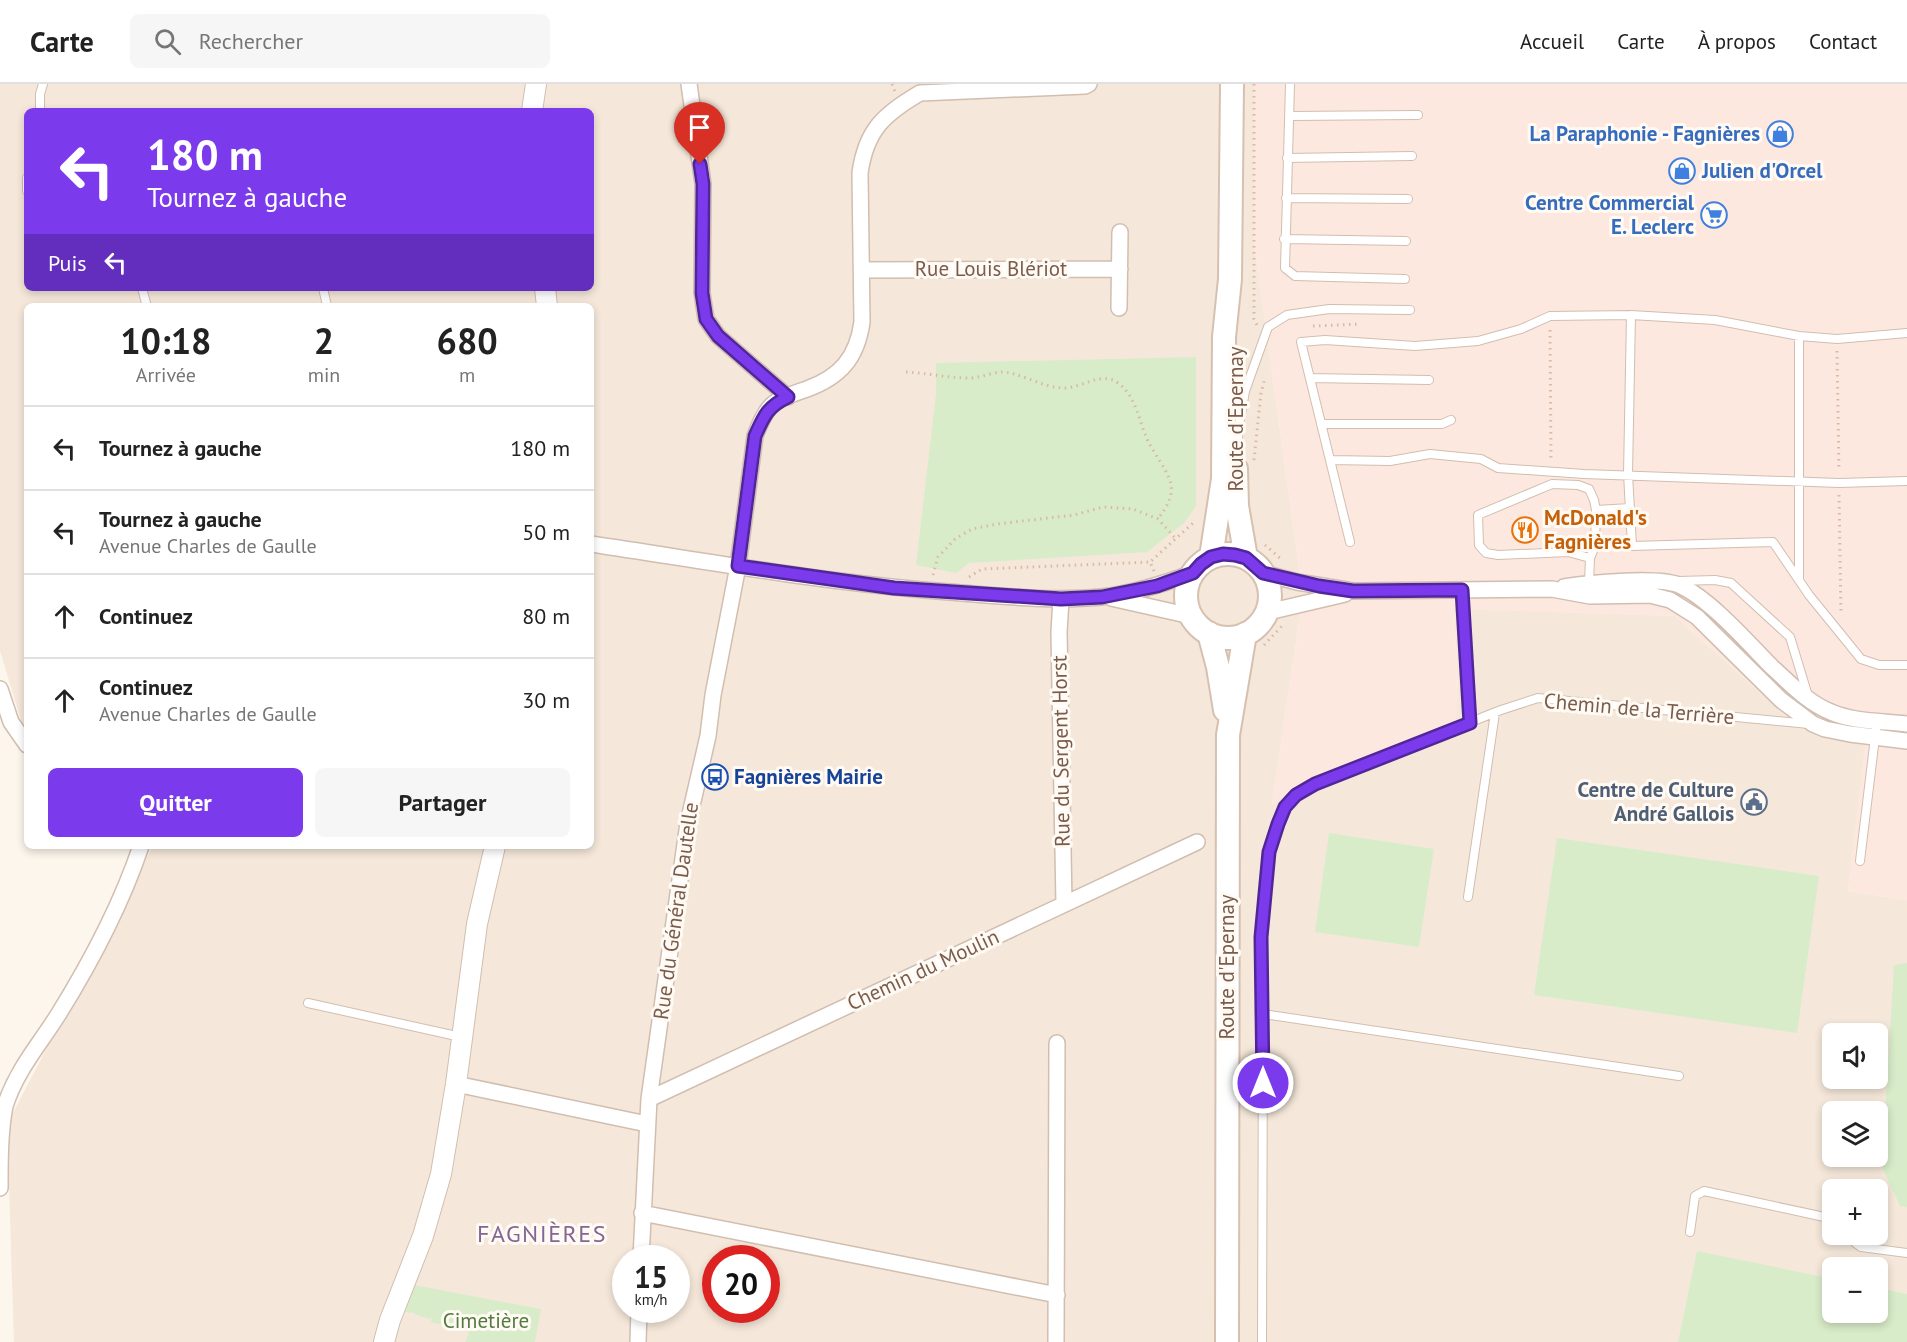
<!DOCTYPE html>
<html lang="fr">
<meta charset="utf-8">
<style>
:root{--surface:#fff;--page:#f6f6f6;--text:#222;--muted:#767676;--line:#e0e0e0;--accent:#7c3aed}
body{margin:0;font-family:"PT Sans",sans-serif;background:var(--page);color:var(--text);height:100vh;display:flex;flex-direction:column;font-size:22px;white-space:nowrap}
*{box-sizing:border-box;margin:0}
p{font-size:20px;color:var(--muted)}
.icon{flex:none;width:33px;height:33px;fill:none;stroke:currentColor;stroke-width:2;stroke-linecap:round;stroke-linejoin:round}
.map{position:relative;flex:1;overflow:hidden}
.sheet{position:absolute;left:24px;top:219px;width:570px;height:546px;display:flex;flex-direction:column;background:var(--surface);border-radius:9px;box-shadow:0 3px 9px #0003}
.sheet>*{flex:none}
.top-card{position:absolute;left:24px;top:24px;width:570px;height:183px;border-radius:9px;box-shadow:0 3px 9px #0003;background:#7c3aed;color:#fff;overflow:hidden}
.tools{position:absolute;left:1822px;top:939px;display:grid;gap:12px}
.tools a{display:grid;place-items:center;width:66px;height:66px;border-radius:9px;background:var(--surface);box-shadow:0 3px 9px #0003;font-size:30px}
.speed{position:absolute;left:612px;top:1161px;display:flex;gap:12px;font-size:30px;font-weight:700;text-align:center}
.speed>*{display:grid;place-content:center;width:78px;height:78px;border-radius:50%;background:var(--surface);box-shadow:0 3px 9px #0003;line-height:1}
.speed small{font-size:15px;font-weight:400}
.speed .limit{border:9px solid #d22;background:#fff;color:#111}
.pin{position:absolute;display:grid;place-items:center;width:51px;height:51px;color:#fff;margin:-62px -26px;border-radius:50% 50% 50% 0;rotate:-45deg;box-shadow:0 0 6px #0007}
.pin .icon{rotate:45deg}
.me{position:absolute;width:66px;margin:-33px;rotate:0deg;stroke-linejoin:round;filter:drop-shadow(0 0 4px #0008)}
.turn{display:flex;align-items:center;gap:21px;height:126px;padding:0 24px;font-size:27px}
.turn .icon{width:78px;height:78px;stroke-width:2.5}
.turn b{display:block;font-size:42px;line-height:51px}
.then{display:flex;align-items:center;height:57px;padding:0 24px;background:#0003;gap:12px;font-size:22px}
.eta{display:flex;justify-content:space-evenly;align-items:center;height:102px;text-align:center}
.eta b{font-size:36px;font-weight:600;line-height:42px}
.primary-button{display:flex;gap:12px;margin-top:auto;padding:12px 24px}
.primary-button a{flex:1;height:69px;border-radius:9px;background:var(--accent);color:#fff;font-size:24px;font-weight:600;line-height:69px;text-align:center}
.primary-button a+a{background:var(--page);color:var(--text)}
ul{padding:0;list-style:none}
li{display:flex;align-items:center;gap:18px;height:84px;padding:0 24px;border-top:2px solid var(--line)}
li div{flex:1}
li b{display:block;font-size:22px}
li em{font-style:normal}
header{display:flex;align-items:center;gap:36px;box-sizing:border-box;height:84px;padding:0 30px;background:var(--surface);border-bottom:2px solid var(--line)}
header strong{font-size:28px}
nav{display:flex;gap:33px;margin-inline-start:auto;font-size:21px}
.search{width:420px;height:54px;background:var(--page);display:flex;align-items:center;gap:15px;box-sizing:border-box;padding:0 21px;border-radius:9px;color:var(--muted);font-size:22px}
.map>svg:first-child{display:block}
</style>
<header>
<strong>Carte</strong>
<div class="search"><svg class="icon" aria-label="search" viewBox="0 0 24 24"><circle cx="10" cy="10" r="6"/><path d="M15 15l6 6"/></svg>Rechercher</div>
<nav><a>Accueil</a><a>Carte</a><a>À propos</a><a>Contact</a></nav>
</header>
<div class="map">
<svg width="1907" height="1258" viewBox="0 0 1907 1258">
<rect width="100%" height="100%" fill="#fdf6ec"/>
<!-- residential -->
<path fill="#f5e8da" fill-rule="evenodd" d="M 0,0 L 1254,0 L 1254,158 L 1303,512 L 1272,720 L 1458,606 L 1454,524 L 1675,532 L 1798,643 L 1866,662 L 1848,807 L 1907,816 L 1907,1258 L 14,1258 L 7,1040 L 153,762 L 591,762 L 591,222 L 27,222 L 27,656 L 0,567 ZM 27,27 L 591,27 L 591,204 L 27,204 ZM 1833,950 L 1878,950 L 1878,994 L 1833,994 ZM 1833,1028 L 1878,1028 L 1878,1072 L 1833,1072 ZM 1833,1106 L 1878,1106 L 1878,1150 L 1833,1150 ZM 626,1174 L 676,1174 L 676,1226 L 626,1226 ZM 716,1174 L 766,1174 L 766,1226 L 716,1226 ZM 1833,1184 L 1878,1184 L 1878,1228 L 1833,1228 Z"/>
<!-- commercial -->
<path fill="#fde8e0" d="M 1254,0 L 1907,0 L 1907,816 L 1848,807 L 1865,662 L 1798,643 L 1675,532 L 1454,525 L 1458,606 L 1456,637 L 1272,720 L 1303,512 L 1254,158 Z"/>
<!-- green -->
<path fill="#d8ecc9" d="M 1196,273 L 1196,422 L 1184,439 L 1147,468 L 969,479 L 956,489 L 916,481 L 936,310 L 936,279 Z
M 1329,749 L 1434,765 L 1419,863 L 1315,848 Z
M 1557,754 L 1819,792 L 1797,949 L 1534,911 Z
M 1907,879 L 1907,1123 L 1900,1122 L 1882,1083 L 1894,881 Z
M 1697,1167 L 1833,1195 L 1833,1228 L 1878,1228 L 1878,1204 L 1907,1210 L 1907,1258 L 1678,1258 Z
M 414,1201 L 541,1225 L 535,1258 L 465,1258 L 469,1250 L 468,1248 L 431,1238 L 432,1233 L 429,1235 L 415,1230 L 413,1228 L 410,1229 L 403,1227 Z"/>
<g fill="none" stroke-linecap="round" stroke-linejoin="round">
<!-- service casing -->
<g stroke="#d1beb0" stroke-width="10">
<path id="service" d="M 1290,0 L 1285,184 L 1295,192 L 1405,195
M 40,27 L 40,10 L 43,0
M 1289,32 L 1418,31
M 1287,74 L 1412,72
M 27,94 L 27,107
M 1286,114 L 1408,115
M 1284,155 L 1406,157
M 142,204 L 146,219 L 144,222
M 323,204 L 327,222
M 1631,231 L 1628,390 L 1632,462 L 1773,458 L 1809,511 L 1861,575 L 1879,581 L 1907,581
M 1907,249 L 1837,255 L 1799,252 L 1715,236 L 1631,231 L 1550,232 L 1521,245 L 1478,257 L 1415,262 L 1325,256 L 1301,258 L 1330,376 L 1390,377 L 1430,370 L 1481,375 L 1498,384 L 1584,390 L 1839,399 L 1907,397
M 1310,294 L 1429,296
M 1321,340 L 1442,340 L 1451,336
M 1330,376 L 1350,458
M 1236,383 L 1239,341 L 1245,307 L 1268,243 L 1287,231 L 1329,225 L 1410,226
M 1596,426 L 1630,424
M 1799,494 L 1799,252
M 1678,497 L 1715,496 L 1731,499 L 1790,553 L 1808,612
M 1589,499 L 1590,474 L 1595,462 L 1596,426 L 1594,416 L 1589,405 L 1578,401 L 1552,400 L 1478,431 L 1479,461 L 1486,469 L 1498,471 L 1568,468 L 1590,474
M 1462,506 L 1470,639
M 1860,777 L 1877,637
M 1468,813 L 1495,629
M 308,919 L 461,953
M 1263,930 L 1679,992
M 1690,1148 L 1695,1112 L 1704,1107 L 1829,1134 L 1833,1138
M 1843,1150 L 1861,1163 L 1907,1169
M 1262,1258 C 1263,1152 1263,1046 1263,940 C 1263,877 1255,798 1278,738 C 1286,719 1297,710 1315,700 L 1501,626 L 1538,614 L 1809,640"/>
</g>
<!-- minor casing -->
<g stroke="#d1beb0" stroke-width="18">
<path id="minor" d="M 689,0 L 703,100 L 702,209 L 706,235 L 718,252 L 788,313
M 862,186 L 1120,185
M 1119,224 L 1120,148
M 591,460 C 706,477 821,498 937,507 C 991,511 1047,518 1101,513 C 1132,510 1163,500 1193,489
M 1263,489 L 1297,498 L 1353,507 L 1552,505 L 1590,512 L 1650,511 L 1670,516 L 1697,533 L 1781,616 L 1813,640 L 1825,645 L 1850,650 L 1907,657
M 1564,503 C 1588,499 1661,492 1681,502 C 1711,516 1749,560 1773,584 C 1791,600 1808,619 1831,628 C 1854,638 1882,637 1907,640
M 1111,514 L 1191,532
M 1061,515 L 1059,548 L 1064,820
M 1268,528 L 1345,510
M 0,605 L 11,638 L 27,661
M 456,1000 L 647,1040
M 649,1015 L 1197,758
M 0,1104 C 0,1078 0,1047 5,1022 C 16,987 39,961 58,931 C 91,878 121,821 141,762
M 642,1129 L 1057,1211
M 641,1174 L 649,1015 L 688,739 L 708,652 L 713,611 L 738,482 L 755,352 C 759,342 764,328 773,320 C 781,313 796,309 807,305 C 840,293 857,274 862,238 L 860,89 C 866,46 884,30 920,9 L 1085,2 L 1089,0
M 638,1258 L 639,1226
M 1056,1258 L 1057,959"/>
</g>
<!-- tertiary casing -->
<g stroke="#d1beb0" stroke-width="22">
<path id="tertiary" d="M 532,27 L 536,0
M 545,204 L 547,222
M 384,1258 L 390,1236 L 423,1152 L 441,1090 L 456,1000 L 477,840 L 495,762"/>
</g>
<!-- secondary casing -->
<g stroke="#d6c0b0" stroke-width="26">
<path id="secondary" d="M 1236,385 L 1237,422 L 1246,474
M1186 512a42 42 0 1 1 84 0a42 42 0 1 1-84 0Z
M 1211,473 L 1223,395 L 1224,253 L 1230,195 L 1232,0
M 1209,549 L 1218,583 L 1225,626
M 1227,1258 L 1228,651 L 1245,550"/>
</g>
<!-- path -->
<path stroke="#d9b8a5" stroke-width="3" stroke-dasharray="1.5 4.5" stroke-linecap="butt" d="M 892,0 L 895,8
M 1254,0 L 1254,235 L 1257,241
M 1313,242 L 1360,240
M 1550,246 L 1551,377
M 1837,267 L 1839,387
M 906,288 C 927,289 947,294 969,294 C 980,294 990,289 1000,288 C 1019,287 1043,305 1066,304 C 1083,303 1102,287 1118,299 C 1139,314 1139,345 1153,366 C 1171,396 1181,404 1158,435
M 1254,376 L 1261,309 L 1265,294
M 1839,411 L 1841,531
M 1265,461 L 1282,476
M 1154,487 L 1150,478 L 1193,439 L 1197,439
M 933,491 L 938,473 L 955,455 L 972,445 L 997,440 L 1074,431 L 1103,423 L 1133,425 L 1158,435 L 1176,455
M 969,493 L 982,485 L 1150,478
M 1264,561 L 1282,542"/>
<!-- service -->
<use href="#service" stroke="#fff" stroke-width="8"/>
<!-- minor -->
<use href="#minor" stroke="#fff" stroke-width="15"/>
<!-- tertiary -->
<use href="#tertiary" stroke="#fff" stroke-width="20"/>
<!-- secondary -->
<use href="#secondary" stroke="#fff" stroke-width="22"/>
</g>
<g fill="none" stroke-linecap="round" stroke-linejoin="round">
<!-- route casing -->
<g stroke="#51269a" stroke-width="15">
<path id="route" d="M 700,80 L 703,100 L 702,209 L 706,235 L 718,252 L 788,313 C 767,323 764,332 755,352 L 738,482 L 894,504 L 1061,515 L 1102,513 L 1157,502 L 1193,489 L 1201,480 L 1211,473 L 1223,470 L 1235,471 L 1246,474 L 1263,489 L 1319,502 L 1353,507 L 1462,506 L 1470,639 L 1315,700 L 1296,711 L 1285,723 L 1278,740 L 1269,768 L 1261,853 L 1263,999"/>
</g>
<!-- route -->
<use href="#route" stroke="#7c3aed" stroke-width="10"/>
</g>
<!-- icons -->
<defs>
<g id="shop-ring" transform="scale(1.35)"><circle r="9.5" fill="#fffaf3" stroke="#3f7fe0" stroke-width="1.5"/><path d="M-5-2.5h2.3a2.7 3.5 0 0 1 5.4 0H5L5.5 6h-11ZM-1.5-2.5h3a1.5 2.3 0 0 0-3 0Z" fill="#3f7fe0"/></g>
<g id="supermarket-ring" transform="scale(1.35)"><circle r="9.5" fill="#fffaf3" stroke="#3f7fe0" stroke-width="1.5"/><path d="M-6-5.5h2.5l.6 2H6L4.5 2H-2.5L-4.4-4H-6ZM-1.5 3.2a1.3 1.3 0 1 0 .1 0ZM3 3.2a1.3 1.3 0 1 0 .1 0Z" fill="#3f7fe0"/></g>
<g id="restaurant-ring" transform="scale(1.35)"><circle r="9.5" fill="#fffaf3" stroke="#e8710a" stroke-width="1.5"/><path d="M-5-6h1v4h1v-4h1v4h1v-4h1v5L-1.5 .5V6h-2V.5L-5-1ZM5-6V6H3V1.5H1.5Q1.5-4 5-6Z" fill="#e8710a"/></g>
<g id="bus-ring" transform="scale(1.35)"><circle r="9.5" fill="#fffaf3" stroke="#1a4fb4" stroke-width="1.5"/><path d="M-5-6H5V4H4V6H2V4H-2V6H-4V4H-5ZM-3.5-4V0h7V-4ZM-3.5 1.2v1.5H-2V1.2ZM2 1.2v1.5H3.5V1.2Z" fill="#1a4fb4"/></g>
<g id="civic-ring" transform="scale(1.35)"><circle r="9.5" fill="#fffaf3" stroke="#5c6f8a" stroke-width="1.5"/><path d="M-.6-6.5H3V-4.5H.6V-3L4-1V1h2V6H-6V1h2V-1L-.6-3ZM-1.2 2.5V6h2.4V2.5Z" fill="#5c6f8a"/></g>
</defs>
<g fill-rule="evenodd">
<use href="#shop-ring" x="1780" y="50"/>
<use href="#shop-ring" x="1682" y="87"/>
<use href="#supermarket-ring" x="1714" y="131"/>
<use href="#restaurant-ring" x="1525" y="446"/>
<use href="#bus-ring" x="715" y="693"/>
<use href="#civic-ring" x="1754" y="718"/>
</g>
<g text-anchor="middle" stroke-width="6" stroke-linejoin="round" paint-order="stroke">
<!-- shop labels -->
<g font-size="21" font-weight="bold" fill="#366cbe" stroke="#fffaf3" text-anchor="end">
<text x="1760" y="57">La Paraphonie - Fagnières</text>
<text x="1702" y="94" text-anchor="start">Julien d'Orcel</text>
<text x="1694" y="126">Centre Commercial<tspan x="1694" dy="24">E. Leclerc</tspan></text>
</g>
<!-- street labels -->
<g font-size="21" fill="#7a5c4d" stroke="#fffaf3">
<text x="991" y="192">Rue Louis Blériot</text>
<text transform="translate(1236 335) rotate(-90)" y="7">Route d'Epernay</text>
<text transform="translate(1639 625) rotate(5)" y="7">Chemin de la Terrière</text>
<text transform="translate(1061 667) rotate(-91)" y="7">Rue du Sergent Horst</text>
<text transform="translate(676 827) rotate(-82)" y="7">Rue du Général Dautelle</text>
<text transform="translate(1227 883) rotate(-90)" y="7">Route d'Epernay</text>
<text transform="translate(923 886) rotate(-25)" y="7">Chemin du Moulin</text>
</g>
<!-- food labels -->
<g font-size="21" font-weight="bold" fill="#c56008" stroke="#fffaf3" text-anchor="start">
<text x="1544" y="441">McDonald's<tspan x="1544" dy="24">Fagnières</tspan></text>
</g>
<!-- transit labels -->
<g font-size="21" font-weight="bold" fill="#164399" stroke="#fffaf3" text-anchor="start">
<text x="734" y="700">Fagnières Mairie</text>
</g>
<!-- service labels -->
<g font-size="21" font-weight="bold" fill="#4e5e75" stroke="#fffaf3" text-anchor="end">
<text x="1734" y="713">Centre de Culture<tspan x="1734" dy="24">André Gallois</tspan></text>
</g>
<!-- park labels -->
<g font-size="21" fill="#537a41" stroke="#fffaf3">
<text x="486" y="1244">Cimetière</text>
</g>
<!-- quarter labels -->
<g font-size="24" letter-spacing="1.5" fill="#846695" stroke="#fffaf3">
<text x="542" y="1158">FAGNIÈRES</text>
</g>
</g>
</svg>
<div class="tools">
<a><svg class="icon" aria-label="sound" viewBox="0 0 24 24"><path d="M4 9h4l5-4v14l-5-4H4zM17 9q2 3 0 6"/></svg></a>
<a><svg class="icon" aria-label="layers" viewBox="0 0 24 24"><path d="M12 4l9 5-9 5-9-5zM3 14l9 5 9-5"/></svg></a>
<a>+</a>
<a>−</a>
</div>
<div class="speed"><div>15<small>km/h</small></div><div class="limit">20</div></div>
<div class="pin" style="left:700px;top:80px;background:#d93025"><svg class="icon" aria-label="arrive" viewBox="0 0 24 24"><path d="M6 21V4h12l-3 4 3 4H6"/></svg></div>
<svg class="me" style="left:1263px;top:999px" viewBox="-20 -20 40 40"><circle r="17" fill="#7c3aed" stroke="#fff" stroke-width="3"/><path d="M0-11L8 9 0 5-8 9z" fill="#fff"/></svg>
<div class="top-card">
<div class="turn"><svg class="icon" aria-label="left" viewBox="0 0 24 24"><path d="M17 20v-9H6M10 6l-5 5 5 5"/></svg><div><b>180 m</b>Tournez à gauche</div></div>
<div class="then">Puis<svg class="icon" aria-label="left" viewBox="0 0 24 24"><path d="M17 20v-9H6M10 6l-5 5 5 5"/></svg></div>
</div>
<section class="sheet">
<div class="eta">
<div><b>10:18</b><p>Arrivée</p></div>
<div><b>2</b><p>min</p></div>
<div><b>680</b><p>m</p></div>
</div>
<ul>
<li><svg class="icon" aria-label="left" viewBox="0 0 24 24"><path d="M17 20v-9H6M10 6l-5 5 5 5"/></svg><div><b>Tournez à gauche</b></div><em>180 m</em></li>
<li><svg class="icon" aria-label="left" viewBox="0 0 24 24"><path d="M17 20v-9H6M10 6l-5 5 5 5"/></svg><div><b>Tournez à gauche</b><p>Avenue Charles de Gaulle</p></div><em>50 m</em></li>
<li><svg class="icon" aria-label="ahead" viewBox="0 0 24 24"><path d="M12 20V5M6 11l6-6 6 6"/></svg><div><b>Continuez</b></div><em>80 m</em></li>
<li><svg class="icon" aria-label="ahead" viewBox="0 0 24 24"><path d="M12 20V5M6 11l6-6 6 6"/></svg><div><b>Continuez</b><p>Avenue Charles de Gaulle</p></div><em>30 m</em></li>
</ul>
<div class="primary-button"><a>Quitter</a><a>Partager</a></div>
</section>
</div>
